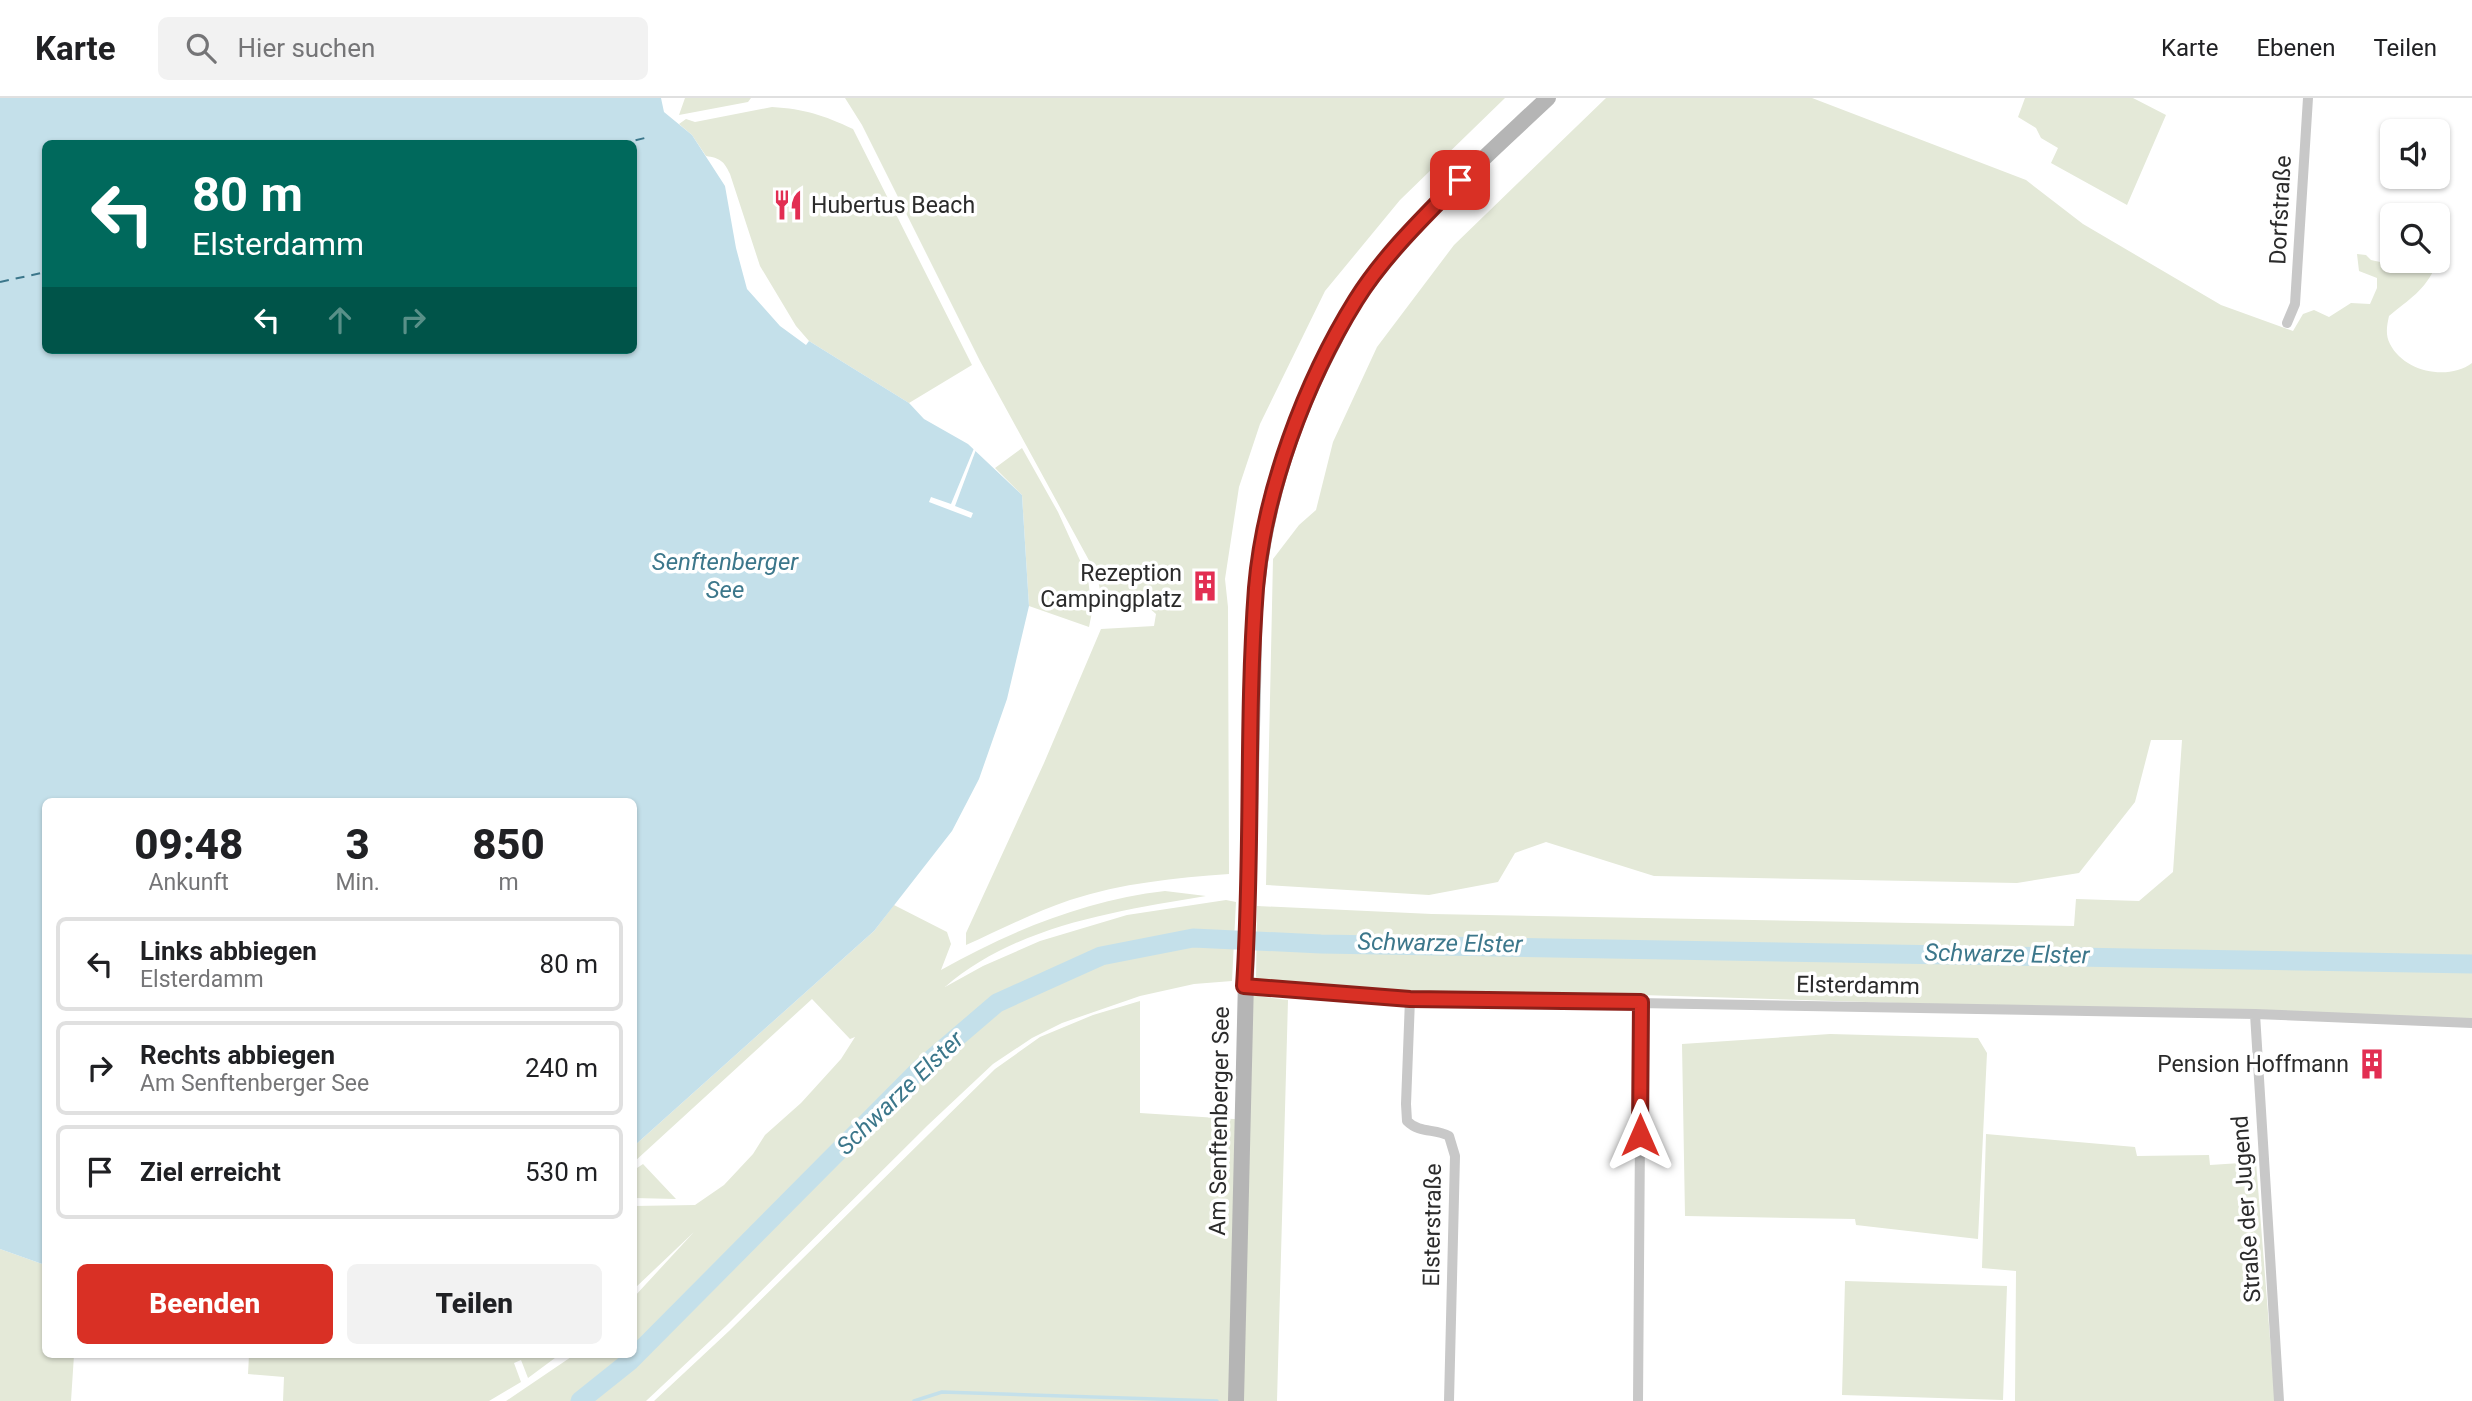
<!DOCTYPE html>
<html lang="de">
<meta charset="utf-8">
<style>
:root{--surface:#fff;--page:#f2f2f2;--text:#202124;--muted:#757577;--line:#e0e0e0;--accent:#d93025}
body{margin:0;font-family:Roboto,sans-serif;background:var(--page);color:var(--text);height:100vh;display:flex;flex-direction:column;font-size:26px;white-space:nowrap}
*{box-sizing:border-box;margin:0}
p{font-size:23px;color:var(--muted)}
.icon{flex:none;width:38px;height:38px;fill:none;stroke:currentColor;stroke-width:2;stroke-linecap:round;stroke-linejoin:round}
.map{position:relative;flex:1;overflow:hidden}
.panel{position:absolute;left:42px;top:700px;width:595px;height:560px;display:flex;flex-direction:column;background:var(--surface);border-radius:10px;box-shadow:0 2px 5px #0004}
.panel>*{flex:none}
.top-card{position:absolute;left:42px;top:42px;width:595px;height:214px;border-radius:10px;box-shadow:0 2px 5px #0004;background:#00695c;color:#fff;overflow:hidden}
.tools{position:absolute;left:2380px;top:21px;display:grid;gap:14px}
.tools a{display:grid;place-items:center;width:70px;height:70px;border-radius:10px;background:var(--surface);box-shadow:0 2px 5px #0004;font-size:35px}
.pin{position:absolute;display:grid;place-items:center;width:60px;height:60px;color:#fff;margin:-30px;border-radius:14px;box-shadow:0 4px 10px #0006}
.me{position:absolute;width:77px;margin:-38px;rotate:0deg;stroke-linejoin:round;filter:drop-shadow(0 0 5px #0008)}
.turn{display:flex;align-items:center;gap:24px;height:147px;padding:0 35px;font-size:32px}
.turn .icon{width:91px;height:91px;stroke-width:2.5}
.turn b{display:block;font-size:49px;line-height:60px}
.lanes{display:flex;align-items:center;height:66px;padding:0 35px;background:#0003;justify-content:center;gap:35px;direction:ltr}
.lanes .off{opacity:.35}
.eta{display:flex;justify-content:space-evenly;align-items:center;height:119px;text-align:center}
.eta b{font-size:42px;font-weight:800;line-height:49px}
.button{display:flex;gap:14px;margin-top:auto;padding:14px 35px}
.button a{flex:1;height:80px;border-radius:10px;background:var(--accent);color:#fff;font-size:28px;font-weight:800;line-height:80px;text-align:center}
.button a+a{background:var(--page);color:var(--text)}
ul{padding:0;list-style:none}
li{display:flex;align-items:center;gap:21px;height:94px;margin:0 14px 10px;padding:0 21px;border:4px solid var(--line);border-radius:10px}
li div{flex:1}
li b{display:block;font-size:26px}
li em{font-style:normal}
header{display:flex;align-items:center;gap:42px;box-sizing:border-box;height:98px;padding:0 35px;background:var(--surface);border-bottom:2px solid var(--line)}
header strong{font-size:33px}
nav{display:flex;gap:38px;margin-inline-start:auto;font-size:24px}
.search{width:490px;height:63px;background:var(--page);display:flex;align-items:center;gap:18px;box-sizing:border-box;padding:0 24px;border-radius:10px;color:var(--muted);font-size:26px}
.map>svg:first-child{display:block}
</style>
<header>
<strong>Karte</strong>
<div class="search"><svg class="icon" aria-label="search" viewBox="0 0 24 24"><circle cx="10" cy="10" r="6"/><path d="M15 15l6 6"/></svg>Hier suchen</div>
<nav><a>Karte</a><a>Ebenen</a><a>Teilen</a></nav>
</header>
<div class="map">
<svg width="2472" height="1303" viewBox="0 0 2472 1303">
<rect width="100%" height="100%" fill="#fff"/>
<!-- green -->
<path fill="#e4e9d8" d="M 685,0 L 751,0 L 748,4 L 679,17 Z
M 845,0 L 1505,0 L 1400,102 L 1325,193 L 1260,326 L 1239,389 L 1225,481 L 1228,509 L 1229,776 C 1175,780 1122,785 1070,802 C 1034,814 1000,832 966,847 L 966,835 L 1044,665 L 1101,531 L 1154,528 L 1156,516 L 1131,494 L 1100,509 L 1101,497 L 1097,477 L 980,263 L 862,27 Z
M 1606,0 L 1812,0 L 2026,82 L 2083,126 L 2221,207 L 2293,233 L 2303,216 L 2314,212 L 2329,219 L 2351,205 L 2370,206 L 2377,190 L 2377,180 L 2359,173 L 2357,156 L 2366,157 L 2371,162 L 2389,166 L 2397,163 L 2435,163 L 2436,167 C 2425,193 2409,201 2389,218 C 2387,227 2385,237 2390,246 C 2404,274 2448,283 2472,265 L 2472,925 L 2255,916 L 1641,897 L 1410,893 L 1256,883 L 1257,808 L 1432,816 L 2074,828 L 2076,801 L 2139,803 L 2173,774 L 2182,642 L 2151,642 L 2135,704 L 2079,775 L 2017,785 L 1654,778 L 1546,744 L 1515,755 L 1498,784 L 1429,797 L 1266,787 L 1273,461 L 1299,427 L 1316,412 L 1333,344 L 1377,249 L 1454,147 Z
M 2025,0 L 2133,0 L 2166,17 L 2127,107 L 2051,65 L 2058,50 L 2041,40 L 2036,30 L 2018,19 Z
M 772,9 C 805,11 823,17 853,31 L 972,267 L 909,305 L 809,243 L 796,228 L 760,168 L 730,76 C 724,63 720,60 706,58 L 692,37 L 679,26 L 686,21 L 695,24 Z
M 1022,350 L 1058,414 L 1088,480 L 1092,514 L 1089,529 L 1029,508 L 1022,397 L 995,370 Z
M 1165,793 L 1206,798 C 1116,813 1015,828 945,889 L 983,868 L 1040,843 L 1127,817 L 1226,802 L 1236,804 L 1232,883 L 1194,886 L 1140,898 L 1062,925 L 1032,940 L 993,966 L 928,1027 L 726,1228 L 646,1303 L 506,1303 L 574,1257 L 634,1256 L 634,1199 L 694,1134 L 634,1191 L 634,1108 L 695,1107 L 724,1087 L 753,1056 L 765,1037 L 801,1005 L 841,961 L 855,939 L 850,941 L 812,901 L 634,1064 L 634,1048 L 874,833 L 894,807 L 947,834 L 951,846 L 941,872 C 1010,833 1086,802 1165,793 Z
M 1250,897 L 1288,902 L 1277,1303 L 654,1303 L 729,1233 L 995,971 L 1040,939 L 1093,917 L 1140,903 L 1140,1015 L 1249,1022 Z
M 1830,936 L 1978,940 L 1987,955 L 1978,1141 L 1856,1127 L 1855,1121 L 1685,1118 L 1682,946 Z
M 1986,1036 L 2135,1049 L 2137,1058 L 2209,1057 L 2210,1067 L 2256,1064 L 2275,1303 L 2015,1303 L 2016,1173 L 1982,1170 Z
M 643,1066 L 676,1101 L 634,1100 L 634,1072 Z
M 0,1151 L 45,1167 L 46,1256 L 74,1257 L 71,1303 L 0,1303 Z
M 1845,1183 L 2007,1188 L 2003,1302 L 1842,1297 Z
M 249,1257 L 249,1256 L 559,1257 L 528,1280 L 521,1262 L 514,1265 L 521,1284 L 489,1303 L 283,1303 L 284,1279 L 248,1276 Z"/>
<!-- water -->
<path fill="#c4e0ea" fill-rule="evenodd" d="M 0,0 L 661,0 L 664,14 L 692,37 L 725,88 L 736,150 L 747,191 L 780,228 L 806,247 L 809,243 L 909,305 L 924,321 L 968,346 L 1022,397 L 1029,508 L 1007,601 L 979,681 L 952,733 L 874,833 L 634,1048 L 634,704 L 46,704 L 45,1167 L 0,1151 ZM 46,46 L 634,46 L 634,252 L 46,252 Z"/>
<!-- pier -->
<path fill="#fff" d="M 975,348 L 977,349 L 955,408 L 973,415 L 971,420 L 929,404 L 931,399 L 951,406 Z"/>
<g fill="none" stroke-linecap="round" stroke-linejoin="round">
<!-- stream -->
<path stroke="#c4e0ea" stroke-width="3.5" d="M 914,1303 L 942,1294 L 1217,1303"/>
<!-- river -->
<path stroke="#c4e0ea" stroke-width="19" d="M 580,1303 L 630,1263 L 921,970 L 997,905 L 1101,858 L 1193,840 L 1321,846 L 2472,866"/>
<!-- ferry -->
<path stroke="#3c778b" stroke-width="2" stroke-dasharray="9 7" stroke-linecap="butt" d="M 620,46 L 649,39
M 0,184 L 46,174"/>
<!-- street -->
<path stroke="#c8c8c8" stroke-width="10" d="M 2287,225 L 2295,206 L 2308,0
M 1244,888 L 1410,901 L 2255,916 L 2472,925
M 1410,901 L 1406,1006 L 1407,1023 C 1420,1036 1435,1030 1449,1038 L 1455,1058 L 1449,1303
M 2255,916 L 2279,1303
M 1638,1303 L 1641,904"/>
<!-- secondary -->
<path stroke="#b5b5b5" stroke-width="16" d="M 1236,1303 L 1253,588 C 1254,555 1253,520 1257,487 C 1267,401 1294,317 1335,241 C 1342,227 1349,212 1358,199 C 1411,124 1481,63 1548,0"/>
</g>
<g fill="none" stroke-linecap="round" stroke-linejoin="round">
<!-- route casing -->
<g stroke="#8d1f18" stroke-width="18">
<path id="route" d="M 1460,82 C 1424,119 1384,157 1356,202 C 1305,284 1264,394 1256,490 C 1246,623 1253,756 1244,888 L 1410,901 L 1641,904 L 1640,1037"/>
</g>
<!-- route -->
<use href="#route" stroke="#d93025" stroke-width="12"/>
</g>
<!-- icons -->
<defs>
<g id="restaurant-bare" transform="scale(2.415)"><path d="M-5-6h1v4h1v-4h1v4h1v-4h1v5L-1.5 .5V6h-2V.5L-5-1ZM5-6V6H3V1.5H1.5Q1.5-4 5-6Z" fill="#e22e52" stroke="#fff" stroke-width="2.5" paint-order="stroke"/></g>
<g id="building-bare" transform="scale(2.415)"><path d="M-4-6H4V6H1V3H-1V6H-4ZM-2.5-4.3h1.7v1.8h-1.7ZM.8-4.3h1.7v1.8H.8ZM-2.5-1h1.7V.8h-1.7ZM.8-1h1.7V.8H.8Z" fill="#e22e52" stroke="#fff" stroke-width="2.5" paint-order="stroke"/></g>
</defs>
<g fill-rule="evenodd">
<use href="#restaurant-bare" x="788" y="107"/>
<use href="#building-bare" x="1205" y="488"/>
<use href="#building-bare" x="2372" y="966"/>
</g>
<g text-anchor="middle" stroke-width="7" stroke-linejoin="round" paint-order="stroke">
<!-- poi labels -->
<g font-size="23" fill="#2b2b2b" stroke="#fff" text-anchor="end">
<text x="811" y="115" text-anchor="start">Hubertus Beach</text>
<text x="1182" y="483">Rezeption<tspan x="1182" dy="26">Campingplatz</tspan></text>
<text x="2349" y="974">Pension Hoffmann</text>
</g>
<!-- street labels -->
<g font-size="23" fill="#2b2b2b" stroke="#fff">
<text transform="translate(2280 112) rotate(-87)" y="8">Dorfstraße</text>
<text transform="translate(1858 887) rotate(1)" y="8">Elsterdamm</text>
<text transform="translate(1219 1023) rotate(-89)" y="8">Am Senftenberger See</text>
<text transform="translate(2246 1111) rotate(-94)" y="8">Straße der Jugend</text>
<text transform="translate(1432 1127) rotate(-89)" y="8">Elsterstraße</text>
</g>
<!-- water labels -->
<g font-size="24" font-style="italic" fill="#3c778b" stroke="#fff">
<text x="725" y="472">Senftenberger<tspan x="725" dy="28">See</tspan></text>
<text transform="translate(1440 845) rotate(1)" y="8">Schwarze Elster</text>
<text transform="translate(2007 856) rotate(1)" y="8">Schwarze Elster</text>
<text transform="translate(900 995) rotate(-44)" y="8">Schwarze Elster</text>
</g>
</g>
</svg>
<div class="tools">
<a><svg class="icon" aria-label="sound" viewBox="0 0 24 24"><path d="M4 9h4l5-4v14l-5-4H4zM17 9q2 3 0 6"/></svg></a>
<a><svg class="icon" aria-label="search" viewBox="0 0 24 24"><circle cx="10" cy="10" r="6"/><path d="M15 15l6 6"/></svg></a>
</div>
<div class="pin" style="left:1460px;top:82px;background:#d93025"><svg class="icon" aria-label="arrive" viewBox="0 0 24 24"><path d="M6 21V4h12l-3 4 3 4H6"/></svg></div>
<svg class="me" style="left:1640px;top:1037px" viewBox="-20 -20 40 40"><path d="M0-17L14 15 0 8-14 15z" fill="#d93025" stroke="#fff" stroke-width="4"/></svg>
<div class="top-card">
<div class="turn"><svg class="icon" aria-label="left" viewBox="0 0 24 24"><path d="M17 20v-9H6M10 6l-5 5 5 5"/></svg><div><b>80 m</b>Elsterdamm</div></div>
<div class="lanes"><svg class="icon" aria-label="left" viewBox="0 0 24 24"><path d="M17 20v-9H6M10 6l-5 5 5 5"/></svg><svg class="icon off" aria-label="ahead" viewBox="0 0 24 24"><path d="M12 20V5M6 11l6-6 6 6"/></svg><svg class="icon off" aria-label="right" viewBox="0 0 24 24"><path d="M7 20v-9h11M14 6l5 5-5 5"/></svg></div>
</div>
<section class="panel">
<div class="eta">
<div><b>09:48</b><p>Ankunft</p></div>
<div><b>3</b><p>Min.</p></div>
<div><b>850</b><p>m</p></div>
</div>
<ul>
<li><svg class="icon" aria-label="left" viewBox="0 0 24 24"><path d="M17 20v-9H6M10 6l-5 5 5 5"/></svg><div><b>Links abbiegen</b><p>Elsterdamm</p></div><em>80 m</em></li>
<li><svg class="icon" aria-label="right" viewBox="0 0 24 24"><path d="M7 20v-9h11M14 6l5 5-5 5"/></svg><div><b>Rechts abbiegen</b><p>Am Senftenberger See</p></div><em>240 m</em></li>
<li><svg class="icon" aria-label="arrive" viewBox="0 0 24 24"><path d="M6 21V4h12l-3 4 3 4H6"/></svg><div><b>Ziel erreicht</b></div><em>530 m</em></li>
</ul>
<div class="button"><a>Beenden</a><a>Teilen</a></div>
</section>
</div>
